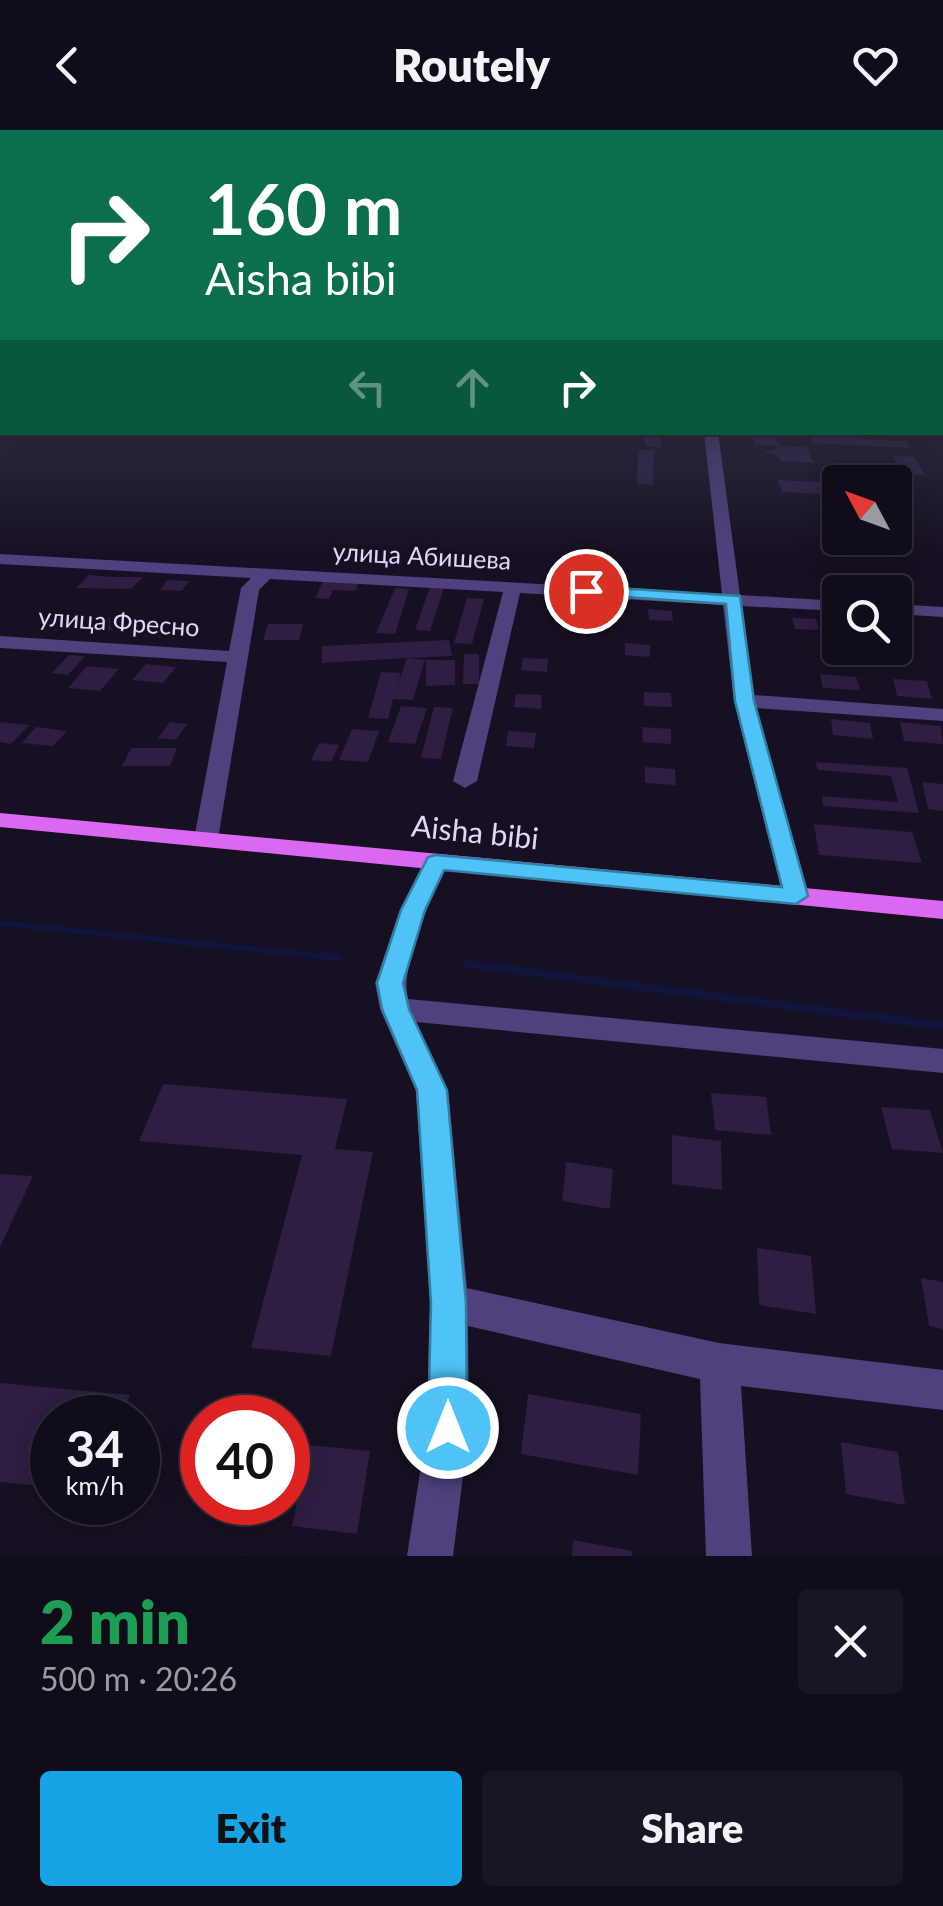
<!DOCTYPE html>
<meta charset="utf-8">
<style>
:root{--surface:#110c1a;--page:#1a1523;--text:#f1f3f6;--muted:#9c9ba2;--line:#302c39;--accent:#17a4e6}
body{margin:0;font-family:Lato,sans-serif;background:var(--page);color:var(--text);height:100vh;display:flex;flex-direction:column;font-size:38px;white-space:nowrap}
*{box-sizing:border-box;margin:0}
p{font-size:32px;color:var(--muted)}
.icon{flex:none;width:55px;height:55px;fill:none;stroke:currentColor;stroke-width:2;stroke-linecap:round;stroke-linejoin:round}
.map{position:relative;height:1426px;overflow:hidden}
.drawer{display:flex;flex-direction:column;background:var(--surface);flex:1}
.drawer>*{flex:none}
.hud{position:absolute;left:0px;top:0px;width:945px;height:305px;box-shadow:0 5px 25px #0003,0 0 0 2px var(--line);background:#0b6e4f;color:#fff;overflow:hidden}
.needle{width:65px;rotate:311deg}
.controls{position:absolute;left:822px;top:335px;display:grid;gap:20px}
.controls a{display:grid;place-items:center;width:90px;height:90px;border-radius:10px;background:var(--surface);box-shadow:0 5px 25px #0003,0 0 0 2px var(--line);font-size:50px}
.speed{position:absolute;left:30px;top:1265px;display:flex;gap:20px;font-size:50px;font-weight:700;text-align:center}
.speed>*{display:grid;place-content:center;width:130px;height:130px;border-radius:50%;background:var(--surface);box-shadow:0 5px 25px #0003,0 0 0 2px var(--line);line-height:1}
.speed small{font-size:25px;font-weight:400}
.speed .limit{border:15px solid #d22;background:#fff;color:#111}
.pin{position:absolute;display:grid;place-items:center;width:85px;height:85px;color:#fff;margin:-42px;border:5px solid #fff;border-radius:50%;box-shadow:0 2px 10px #0007}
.me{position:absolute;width:110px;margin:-55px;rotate:0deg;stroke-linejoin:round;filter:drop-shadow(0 0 8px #0008)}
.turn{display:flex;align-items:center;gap:35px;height:210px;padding:0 40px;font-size:45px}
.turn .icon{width:130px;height:130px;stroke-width:2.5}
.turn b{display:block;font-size:70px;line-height:85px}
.lanes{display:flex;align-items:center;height:95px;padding:0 40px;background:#0003;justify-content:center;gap:50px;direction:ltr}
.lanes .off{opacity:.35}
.round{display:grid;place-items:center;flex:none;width:105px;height:105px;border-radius:10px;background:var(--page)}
.head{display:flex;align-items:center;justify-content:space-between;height:170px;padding:0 40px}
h1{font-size:60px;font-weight:800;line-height:75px;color:#1e9e55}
.action{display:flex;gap:20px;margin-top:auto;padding:20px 40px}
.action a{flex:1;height:115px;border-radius:10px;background:var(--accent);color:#111;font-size:40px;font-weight:800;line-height:115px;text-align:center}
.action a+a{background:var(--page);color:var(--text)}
header{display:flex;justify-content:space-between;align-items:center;height:130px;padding:0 40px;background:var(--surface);font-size:45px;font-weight:800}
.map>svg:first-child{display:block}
</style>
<header><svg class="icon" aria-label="back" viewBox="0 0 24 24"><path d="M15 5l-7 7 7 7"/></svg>Routely<svg class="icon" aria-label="heart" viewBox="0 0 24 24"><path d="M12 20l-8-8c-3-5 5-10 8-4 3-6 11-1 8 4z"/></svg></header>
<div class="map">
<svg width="943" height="1426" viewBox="0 0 943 1426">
<rect width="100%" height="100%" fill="#171022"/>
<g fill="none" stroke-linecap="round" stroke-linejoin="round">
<!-- stream-far1 -->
<path stroke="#0f153d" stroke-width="6" d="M 0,793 L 338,828"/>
<!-- stream -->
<path stroke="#0f153d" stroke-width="8" d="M 322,826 L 338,828
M 467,834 L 943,896"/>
</g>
<!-- building -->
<path fill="#2d1e42" d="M 644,302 L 660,302 L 661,317 L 645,316 Z
M 751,303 L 774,304 L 779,316 L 755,315 Z
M 811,306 L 907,311 L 910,318 L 813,313 Z
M 777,316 L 806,317 L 814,333 L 780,331 L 778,325 L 763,322 L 777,319 Z
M 638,320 L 654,320 L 653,355 L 637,354 Z
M 893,326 L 914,327 L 925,345 L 903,344 Z
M 778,350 L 840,353 L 840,365 L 782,362 Z
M 89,445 L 114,447 L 143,447 L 131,459 L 76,458 Z
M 167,450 L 189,451 L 182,461 L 160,460 Z
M 323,451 L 359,453 L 355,461 L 333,460 L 329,469 L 315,468 Z
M 430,457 L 444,458 L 430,501 L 415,500 Z
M 395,458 L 409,459 L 395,504 L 376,503 Z
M 467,468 L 484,469 L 472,514 L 454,513 Z
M 648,479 L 672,481 L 673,491 L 649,490 Z
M 569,481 L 593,483 L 592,493 L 569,492 Z
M 54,487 L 79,488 L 68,501 L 42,499 Z
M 98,487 L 124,489 L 113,500 L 87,498 Z
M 792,488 L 816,489 L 819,500 L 795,499 Z
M 145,491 L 188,495 L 177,509 L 133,505 Z
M 268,494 L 303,494 L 299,510 L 263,510 Z
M 449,510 L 452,526 L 407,528 L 425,530 L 413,570 L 393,569 L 388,589 L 368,588 L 381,542 L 401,543 L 397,558 L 407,528 L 322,533 L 322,516 Z
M 625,513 L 650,515 L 650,527 L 625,525 Z
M 464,524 L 479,524 L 479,554 L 463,554 Z
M 69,525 L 85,526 L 68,545 L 52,543 Z
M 523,528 L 548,529 L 547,542 L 521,540 Z
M 426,530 L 455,530 L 455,555 L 426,556 Z
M 146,534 L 176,537 L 163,553 L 132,550 Z
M 87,536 L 119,539 L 100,561 L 68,558 Z
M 820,544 L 856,547 L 860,560 L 823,558 Z
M 893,549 L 927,551 L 932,569 L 897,566 Z
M 644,562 L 671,563 L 672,577 L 644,576 Z
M 516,564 L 542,565 L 541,579 L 514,577 Z
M 401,576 L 427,578 L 415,614 L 388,612 Z
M 434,577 L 453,578 L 441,629 L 421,628 Z
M 831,589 L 870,593 L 873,609 L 833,605 Z
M 0,592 L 29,595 L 11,614 L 0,612 Z
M 170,592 L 187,594 L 176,610 L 158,608 Z
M 900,592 L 941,596 L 943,614 L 904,611 Z
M 36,597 L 67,601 L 53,616 L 22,613 Z
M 642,597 L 671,599 L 671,614 L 643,612 Z
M 352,599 L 379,601 L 368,632 L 339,630 Z
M 508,601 L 536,603 L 534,618 L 506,616 Z
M 319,613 L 339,615 L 331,632 L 311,630 Z
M 131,618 L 177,618 L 170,636 L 122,636 Z
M 815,632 L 907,638 L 919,683 L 823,676 L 822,666 L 898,672 L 891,646 L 818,640 Z
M 645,637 L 675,639 L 676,655 L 645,653 Z
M 922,652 L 943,654 L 943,681 L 928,679 Z
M 814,694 L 912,702 L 922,733 L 819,725 Z
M 163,954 L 347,969 L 335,1019 L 373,1022 L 331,1226 L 251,1218 L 302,1025 L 139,1011 Z
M 711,963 L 766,967 L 771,1005 L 715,1000 Z
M 881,977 L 930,980 L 943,1023 L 892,1019 Z
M 672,1005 L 721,1011 L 722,1060 L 672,1054 Z
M 566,1032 L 613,1039 L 610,1079 L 562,1071 Z
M 0,1044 L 33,1046 L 0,1117 Z
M 757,1118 L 811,1126 L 816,1184 L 759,1175 Z
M 921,1148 L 943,1152 L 943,1199 L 929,1196 Z
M 0,1253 L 130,1265 L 122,1288 L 52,1288 L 52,1357 L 0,1352 Z
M 528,1264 L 641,1284 L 638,1345 L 521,1324 Z
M 841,1312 L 898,1322 L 905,1375 L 846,1364 Z
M 309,1315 L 370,1321 L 357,1404 L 292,1396 Z
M 573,1410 L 632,1421 L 632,1426 L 572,1426 Z"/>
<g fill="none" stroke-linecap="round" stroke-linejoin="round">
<!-- minor -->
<path fill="#50407d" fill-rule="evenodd" d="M 942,238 L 943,238 L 943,244 L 942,244 Z
M 704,302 L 718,302 L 740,465 L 840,471 L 840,481 L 741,476 L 754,565 L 943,579 L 943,591 L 756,578 L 809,766 L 805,772 L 787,772 L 783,766 L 734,571 L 723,475 L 520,463 L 477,651 L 465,658 L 453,651 L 503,462 L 270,449 L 259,460 L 218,709 L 206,717 L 194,709 L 227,532 L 0,518 L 0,506 L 229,521 L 241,458 L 251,448 L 0,434 L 0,424 L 722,464 Z
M 895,474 L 943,477 L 943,487 L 895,484 Z
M 436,724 L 449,732 C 432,768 400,830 408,869 L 943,919 L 943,943 L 416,892 L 448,961 L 467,1158 L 719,1213 L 943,1240 L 943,1280 L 741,1256 L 752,1426 L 706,1426 L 700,1249 L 468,1196 L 469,1298 L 453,1426 L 407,1426 L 427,1298 L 430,1173 L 416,961 L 380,879 L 375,853 L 400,780 L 427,726 Z"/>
<!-- major -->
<path fill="#db68f0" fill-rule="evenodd" d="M 0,683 L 943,771 L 943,789 L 0,697 Z"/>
</g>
<!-- sky -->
<linearGradient id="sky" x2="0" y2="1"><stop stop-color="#0d0913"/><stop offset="0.53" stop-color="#36374f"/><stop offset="1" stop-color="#36374f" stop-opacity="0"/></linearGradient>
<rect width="943" height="425" fill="url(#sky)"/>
<!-- route -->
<path fill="#4fc3f7" stroke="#337fa1" stroke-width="2.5" d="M 586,456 L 740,466 L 754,571 L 808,766 L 796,774 L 444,740 L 425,780 L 403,853 L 409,879 L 447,960 L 466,1173 L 467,1298 L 461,1312 L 448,1318 L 434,1312 L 428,1298 L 431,1173 L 417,960 L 382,879 L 377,853 L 401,780 L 428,727 L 436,725 L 782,757 L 735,571 L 726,474 L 581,464 L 581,457 Z"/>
<g text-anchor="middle" stroke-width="8" stroke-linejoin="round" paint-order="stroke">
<!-- far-street labels -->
<g font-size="25" fill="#e2d6fb" stroke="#171022">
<text transform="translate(422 426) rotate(3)" y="9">улица Абишева</text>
<text transform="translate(119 492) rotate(4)" y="9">улица Фресно</text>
</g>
<!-- street labels -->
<g font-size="30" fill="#e2d6fb" stroke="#171022">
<text transform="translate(475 703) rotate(6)" y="10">Aisha bibi</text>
</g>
</g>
</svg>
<div class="controls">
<a><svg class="needle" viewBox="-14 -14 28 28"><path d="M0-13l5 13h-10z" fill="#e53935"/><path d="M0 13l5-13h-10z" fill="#9c9ba2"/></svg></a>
<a><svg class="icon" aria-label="search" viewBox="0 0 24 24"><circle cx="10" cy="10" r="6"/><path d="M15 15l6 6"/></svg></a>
</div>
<div class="speed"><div>34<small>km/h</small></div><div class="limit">40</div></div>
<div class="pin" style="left:586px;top:461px;background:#d93025"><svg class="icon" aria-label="arrive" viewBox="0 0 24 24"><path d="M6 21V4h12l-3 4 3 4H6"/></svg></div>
<svg class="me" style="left:448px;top:1298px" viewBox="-20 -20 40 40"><circle r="17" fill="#4fc3f7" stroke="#fff" stroke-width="3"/><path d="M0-11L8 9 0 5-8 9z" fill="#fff"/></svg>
<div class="hud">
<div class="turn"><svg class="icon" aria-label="right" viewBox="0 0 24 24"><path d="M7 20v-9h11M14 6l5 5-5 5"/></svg><div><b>160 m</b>Aisha bibi</div></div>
<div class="lanes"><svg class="icon off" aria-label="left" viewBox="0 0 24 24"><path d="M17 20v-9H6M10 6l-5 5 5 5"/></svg><svg class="icon off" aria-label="ahead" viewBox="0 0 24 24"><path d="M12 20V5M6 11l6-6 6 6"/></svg><svg class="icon" aria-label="right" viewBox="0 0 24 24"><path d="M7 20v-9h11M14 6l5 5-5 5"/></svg></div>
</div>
</div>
<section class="drawer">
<div class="head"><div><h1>2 min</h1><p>500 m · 20:26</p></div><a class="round"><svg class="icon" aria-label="close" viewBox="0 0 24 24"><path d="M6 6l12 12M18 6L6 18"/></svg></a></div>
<div class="action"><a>Exit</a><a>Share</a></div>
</section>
